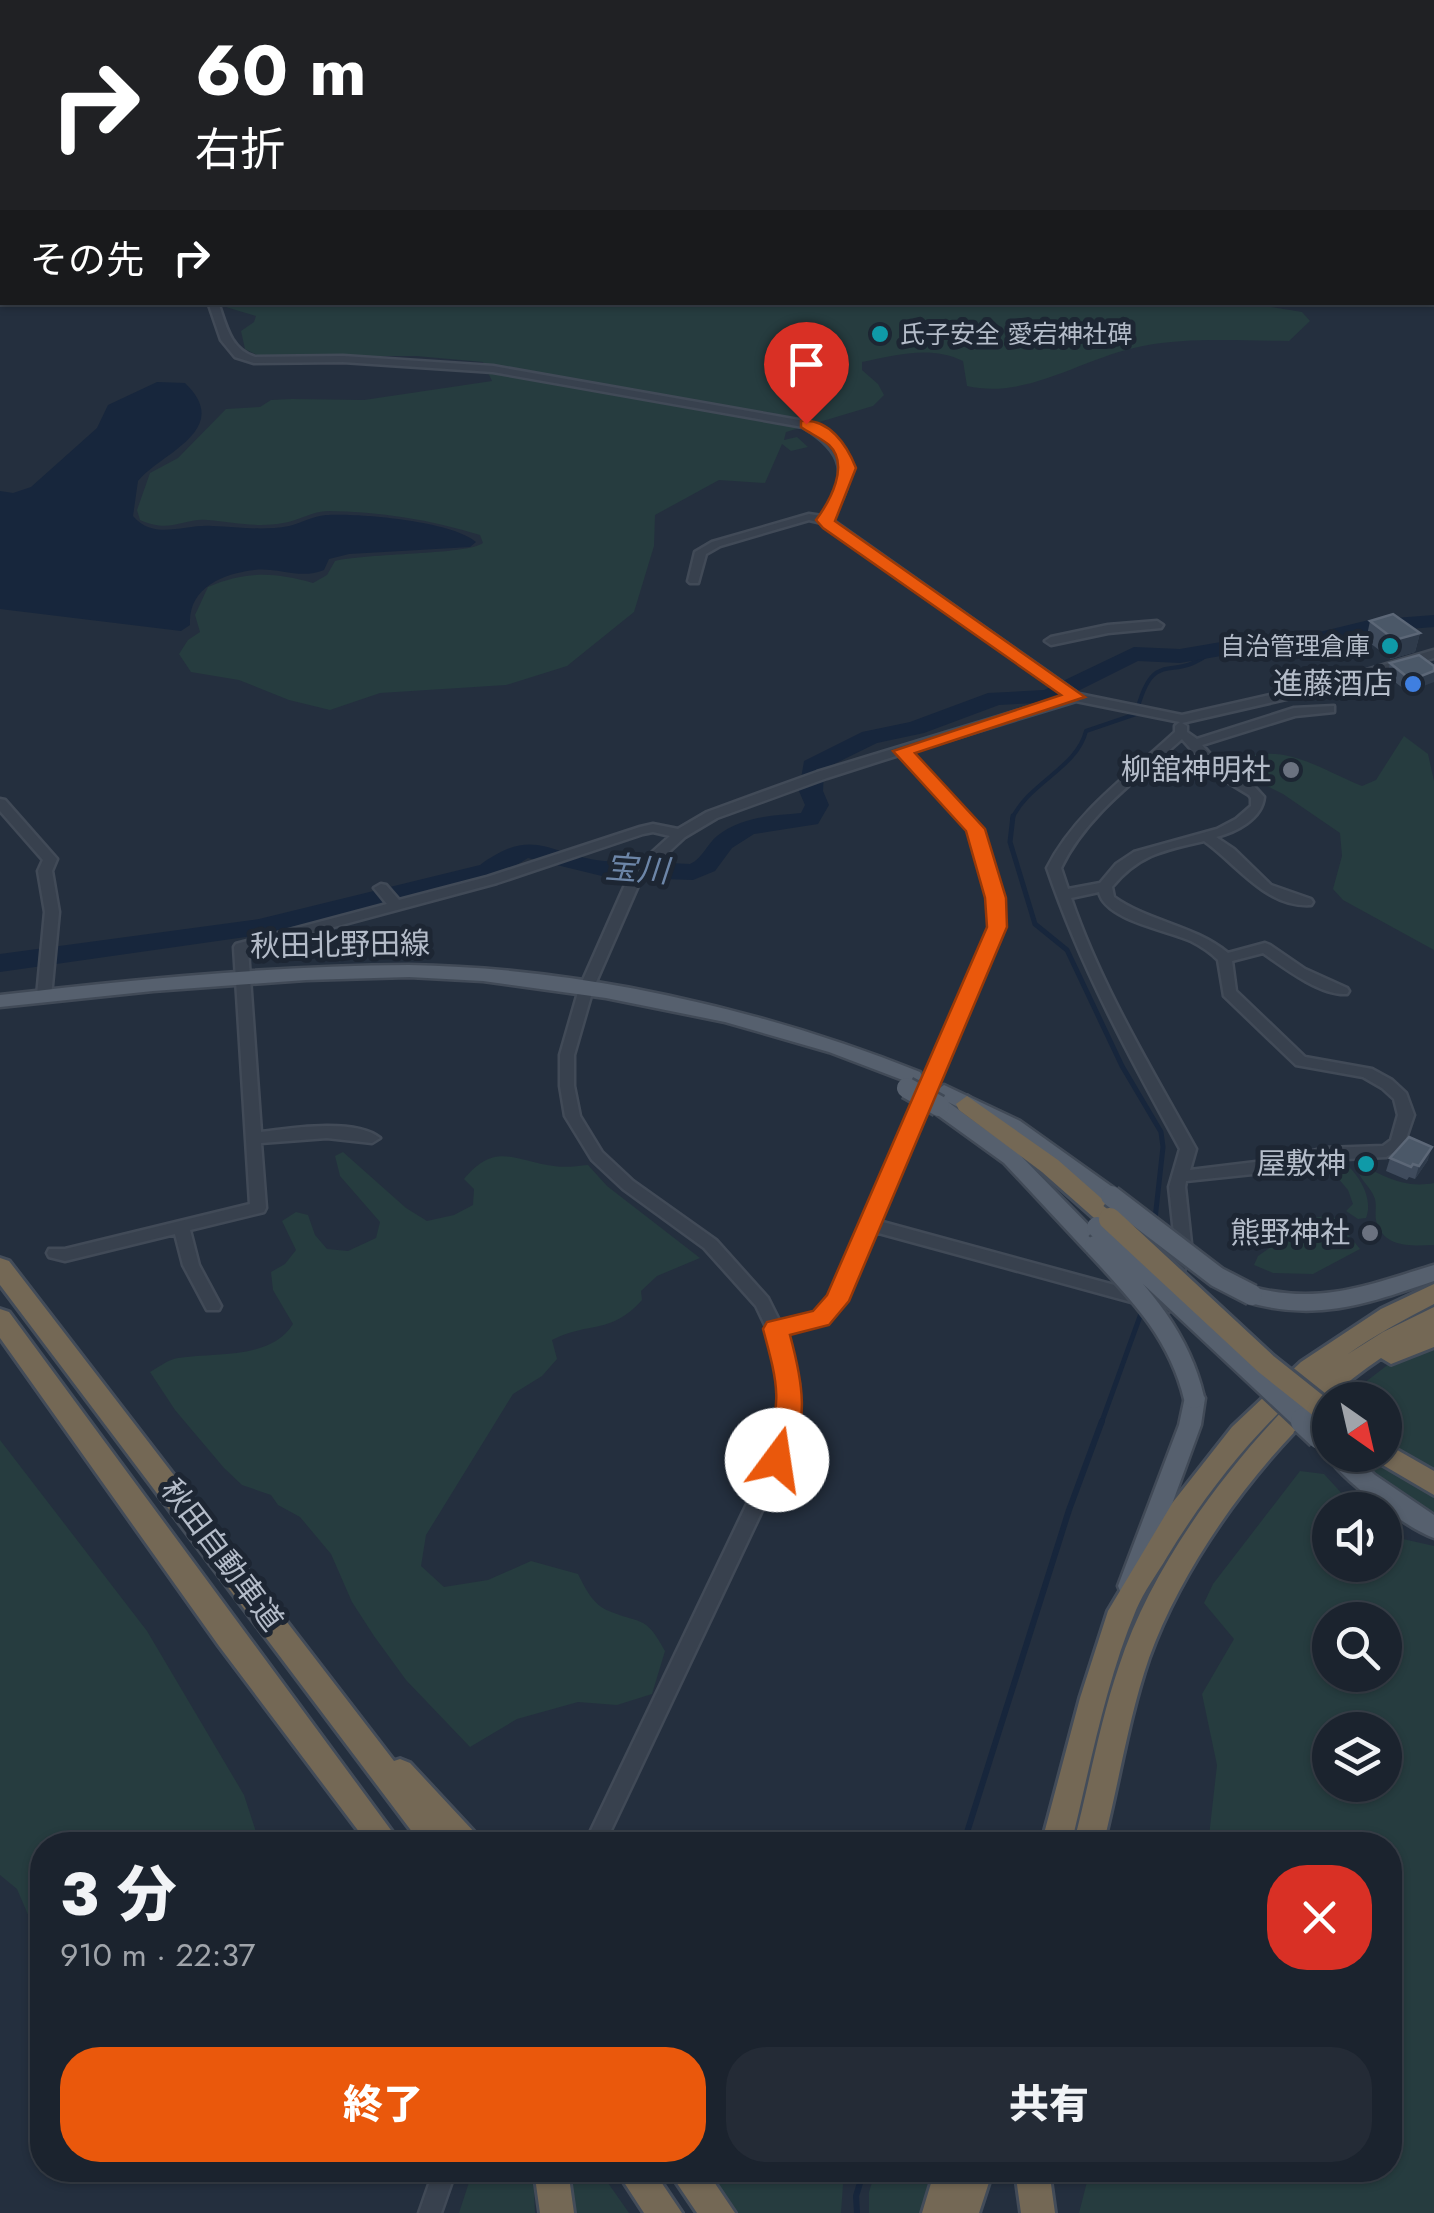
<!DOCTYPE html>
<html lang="ja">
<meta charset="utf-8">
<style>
:root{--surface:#1b232e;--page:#242b36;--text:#f1f3f6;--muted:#a0a4aa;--line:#39404a;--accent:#ea580c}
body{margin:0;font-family:Jost,"Noto Sans JP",sans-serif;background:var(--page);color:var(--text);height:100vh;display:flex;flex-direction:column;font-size:38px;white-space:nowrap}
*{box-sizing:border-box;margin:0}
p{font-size:32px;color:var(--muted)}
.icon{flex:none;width:55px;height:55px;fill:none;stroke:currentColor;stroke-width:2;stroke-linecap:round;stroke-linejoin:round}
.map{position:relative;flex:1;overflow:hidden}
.side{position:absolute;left:30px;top:1832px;width:1372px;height:350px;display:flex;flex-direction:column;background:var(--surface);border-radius:40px;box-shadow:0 2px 8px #0004,0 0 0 2px var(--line)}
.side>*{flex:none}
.guide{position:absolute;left:0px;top:0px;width:1435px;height:305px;box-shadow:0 2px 8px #0004,0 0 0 2px var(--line);background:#202124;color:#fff;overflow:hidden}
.needle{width:65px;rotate:146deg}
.controls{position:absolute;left:1312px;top:1382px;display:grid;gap:20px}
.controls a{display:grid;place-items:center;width:90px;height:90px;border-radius:50%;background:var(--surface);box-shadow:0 2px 8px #0004,0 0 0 2px var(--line);font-size:50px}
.pin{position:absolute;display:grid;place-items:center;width:85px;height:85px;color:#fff;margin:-102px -42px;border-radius:50% 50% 50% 0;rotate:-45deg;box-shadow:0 0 10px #0007}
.pin .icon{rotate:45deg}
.me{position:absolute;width:110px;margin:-55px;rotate:14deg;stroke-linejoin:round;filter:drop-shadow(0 0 8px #0008)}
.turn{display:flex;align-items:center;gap:35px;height:210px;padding:0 30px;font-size:45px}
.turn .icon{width:130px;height:130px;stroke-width:2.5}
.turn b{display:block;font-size:70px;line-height:85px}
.then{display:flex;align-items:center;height:95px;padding:0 30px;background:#0003;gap:20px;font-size:38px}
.round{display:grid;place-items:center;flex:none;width:105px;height:105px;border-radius:40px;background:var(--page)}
.summary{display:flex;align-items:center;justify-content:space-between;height:170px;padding:0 30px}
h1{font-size:60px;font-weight:800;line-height:75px}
.primary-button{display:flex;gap:20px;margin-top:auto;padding:20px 30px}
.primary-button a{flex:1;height:115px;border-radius:40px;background:var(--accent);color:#fff;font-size:40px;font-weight:800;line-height:115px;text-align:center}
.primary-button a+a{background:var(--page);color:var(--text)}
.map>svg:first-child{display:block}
</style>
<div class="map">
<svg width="1434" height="2213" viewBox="0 0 1434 2213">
<rect width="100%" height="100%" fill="#242f3e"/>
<!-- green -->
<path fill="#263c3f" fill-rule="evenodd" d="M 109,0 L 1311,0 L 1312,2 L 118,2 Z
M 1241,302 L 1302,312 L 1310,321 L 1289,341 C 1242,341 1189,337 1143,346 C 1083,357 1028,400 967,386 L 963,361 C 931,345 895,355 862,362 L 862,370 L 878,384 L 884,395 L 873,406 L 786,432 L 784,440 L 797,437 L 808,447 L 791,451 L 782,444 L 765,483 L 719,480 L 655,515 L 654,546 L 634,612 L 567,666 L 506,685 L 380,693 L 330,710 L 289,700 L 239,680 L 191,672 L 179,654 L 188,640 L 200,632 L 195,615 L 208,587 C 246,571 274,572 313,583 L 327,575 L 335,561 C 366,553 467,555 483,543 L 480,535 C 432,520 378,511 328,511 C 313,511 298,521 283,523 C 256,528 234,522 207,520 C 183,518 171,534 140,520 L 137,510 L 150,473 L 178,458 L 226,409 L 260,407 L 271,400 L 292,399 L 364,400 L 492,381 L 483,362 L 416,356 L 259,356 L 245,349 L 241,331 L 254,322 L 256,316 L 226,307 L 228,303 Z
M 1404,736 L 1428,754 L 1434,781 L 1434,950 L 1343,900 L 1333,889 L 1342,856 L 1340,833 L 1283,794 L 1226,765 C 1279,738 1313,766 1362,786 L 1376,780 Z
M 343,1152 L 406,1208 L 427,1221 L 454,1215 L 473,1205 L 474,1189 L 464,1179 C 496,1141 514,1161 554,1166 C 565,1168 577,1166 588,1165 L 607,1186 L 700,1258 L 657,1276 L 641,1291 L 642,1300 C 611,1335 589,1321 552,1340 L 557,1359 L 542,1376 L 513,1394 L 426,1535 L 421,1566 L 444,1587 L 488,1580 L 531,1561 L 578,1574 C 585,1588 593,1605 609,1611 C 642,1625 645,1614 665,1651 L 652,1694 L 617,1705 L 578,1702 L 517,1719 L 470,1747 L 406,1680 L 374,1636 L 352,1602 L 331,1554 L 300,1517 L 278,1505 L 271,1495 L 242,1485 L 224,1468 L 175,1410 L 150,1372 C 159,1367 169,1359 178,1358 C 215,1352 271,1360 293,1324 L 273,1290 L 271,1272 L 285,1264 L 296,1250 L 282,1221 L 296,1212 L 308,1215 L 315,1235 L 327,1249 L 348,1251 L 376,1238 L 380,1222 L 340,1176 L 335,1156 Z
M 1332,1156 C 1354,1164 1375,1196 1366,1218 L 1358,1219 L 1346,1211 L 1353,1204 L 1348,1190 L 1326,1164 L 1325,1159 Z
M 1357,1163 C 1383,1175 1403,1189 1434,1183 L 1434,1245 C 1412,1246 1386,1248 1377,1224 C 1374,1215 1377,1207 1375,1199 C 1370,1184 1357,1180 1357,1163 Z
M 1332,1215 L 1360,1249 L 1313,1274 L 1273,1273 L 1254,1265 L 1258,1256 L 1312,1218 Z
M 1434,1344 L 1434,1474 L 1385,1445 L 1385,1400 L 1342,1400 L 1394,1360 Z
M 0,1440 L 147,1631 L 244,1795 L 259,1841 L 255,1845 L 42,1845 L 42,1926 L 32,1924 L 17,1889 L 0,1875 Z
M 1350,1455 L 1371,1455 L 1434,1495 L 1434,1516 L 1397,1493 Z
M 1300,1471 L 1324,1474 L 1357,1510 L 1330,1510 L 1330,1565 L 1385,1565 L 1385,1528 L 1403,1539 L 1434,1546 L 1434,2213 L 1079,2213 L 1090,2170 L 1390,2170 L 1390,1845 L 1208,1845 L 1217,1765 L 1202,1694 L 1234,1639 L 1204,1603 L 1213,1584 ZM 1330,1620 L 1385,1620 L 1385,1675 L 1330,1675 ZM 1330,1730 L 1385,1730 L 1385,1785 L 1330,1785 Z
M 473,2170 L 533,2170 L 535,2213 L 459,2213 Z
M 565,2170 L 599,2170 L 629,2213 L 567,2213 Z
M 704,2170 L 844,2170 L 841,2213 L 738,2213 Z
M 876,2170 L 940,2170 L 926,2213 L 869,2213 L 869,2192 Z"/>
<!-- water -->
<path fill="#17263c" d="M 157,382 L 185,383 C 234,430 161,453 138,481 L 133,516 C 154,541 185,524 212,526 C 239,527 262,531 289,526 C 301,523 313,516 326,515 C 359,513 452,521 476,542 L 470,547 L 349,554 L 329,559 L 324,570 C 300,580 279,567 254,570 C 222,574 188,588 190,625 L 181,631 L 0,609 L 0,491 L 13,493 L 31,487 L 97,428 L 108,405 Z"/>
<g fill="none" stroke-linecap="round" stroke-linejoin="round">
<!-- stream-far2 -->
<path stroke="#17263c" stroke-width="4" d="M 1012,819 C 1028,783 1077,768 1086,731 L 1136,714 C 1154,644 1171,685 1211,652"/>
<!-- stream-far1 -->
<path stroke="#17263c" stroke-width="5" d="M 1013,816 L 1010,842 L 1035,924 L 1067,950 L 1122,1066 L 1161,1132 L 1163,1147 L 1155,1219
M 1101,1424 L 1143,1308"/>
<!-- stream -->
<path stroke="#17263c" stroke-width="6" d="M 963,1845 L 1069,1510 L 1102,1421
M 857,2213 L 856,2196 L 864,2170"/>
<!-- river -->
<path fill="#17263c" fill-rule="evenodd" d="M 1434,615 L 1434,627 L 1372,632 L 1340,644 L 1303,650 L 1256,650 L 1180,663 L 1138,661 L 1056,702 L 999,705 L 924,733 L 877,743 L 824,769 L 823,791 L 829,805 L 818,824 L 754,834 L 732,848 L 715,871 L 693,880 L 606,877 L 528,858 L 497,877 L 259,935 L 0,972 L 0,954 L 259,919 L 480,865 C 535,825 547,855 604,861 C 632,863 662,862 690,864 C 703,858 707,844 717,836 C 742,816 771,816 801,813 L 805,805 L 799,791 L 804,761 L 862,732 L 910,722 L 988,693 L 1044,690 L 1134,647 L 1180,649 L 1256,636 L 1303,636 L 1369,620 Z"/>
<!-- minor casing -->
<g stroke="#414a57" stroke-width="5">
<path id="minor" d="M 1362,0 L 1373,0 L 1375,2 L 1365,2 Z
M 1432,50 L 1434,50 L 1434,54 L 1432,54 Z
M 1432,74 L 1434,74 L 1434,78 L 1432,78 Z
M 208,302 L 218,302 C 226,325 230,349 255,357 L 343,356 L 493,366 L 810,422 C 856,449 860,475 831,519 L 1079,694 L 1182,715 L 1323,683 L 1434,650 L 1434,658 L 1330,689 L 1182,723 L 1187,726 L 1187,732 L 1197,739 L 1294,708 L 1334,706 L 1334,712 L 1295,716 L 1202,745 L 1221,766 L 1253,785 L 1264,797 C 1262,819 1236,832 1216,837 L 1234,849 L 1271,885 L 1311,899 L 1313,902 L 1311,905 C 1266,908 1237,864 1204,841 C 1165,850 1139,854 1112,887 L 1114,897 C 1149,922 1194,925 1228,953 L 1265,943 L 1270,945 L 1305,969 L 1347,988 L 1349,991 L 1347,994 C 1321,996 1284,968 1263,953 L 1232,961 L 1236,991 L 1305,1057 L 1372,1069 L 1392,1080 L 1406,1093 L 1414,1115 L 1403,1147 L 1386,1157 L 1326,1160 L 1273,1172 L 1186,1181 L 1185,1187 L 1191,1243 L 1176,1306 L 1174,1310 L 1168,1312 L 875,1232 L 843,1305 L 826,1323 L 784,1333 L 799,1384 L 796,1424 L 786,1460 L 604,1845 L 584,1845 L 768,1460 L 778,1424 L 783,1384 L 767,1329 L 756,1306 L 704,1248 L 623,1189 L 592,1160 L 565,1116 L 560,1086 L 560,1055 L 579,989 L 625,885 L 649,855 L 670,836 L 653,832 L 643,834 L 497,883 L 248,950 L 261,1132 C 291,1128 356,1118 380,1138 L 372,1143 L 327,1138 L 261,1143 L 266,1208 L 264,1212 L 190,1230 L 199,1265 L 221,1306 L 219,1310 L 207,1310 L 183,1265 L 175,1234 L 65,1261 L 49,1257 L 47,1253 L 49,1249 L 65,1249 L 250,1204 L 234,947 L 236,944 L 387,904 L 374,888 L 381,884 L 386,885 L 399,900 L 487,877 L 640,827 L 653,824 L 678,829 L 707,812 L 817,772 L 1066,696 L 822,523 L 809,520 L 720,546 L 706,554 L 698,583 L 690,583 L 688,581 L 695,552 L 712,542 L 809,514 L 822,516 C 849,475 845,452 803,427 L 493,372 L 343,362 L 254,363 L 235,357 L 221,340 ZM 1076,701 L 1180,722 L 1175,726 L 1175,732 C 1130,774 1075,812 1047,868 C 1080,966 1130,1058 1180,1149 L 1169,1187 L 1175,1243 L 1162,1298 L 879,1221 L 1004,927 L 1002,898 L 982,829 L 910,752 ZM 1182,739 L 1211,772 L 1249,795 L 1251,798 L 1251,806 L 1236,819 L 1217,829 L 1134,852 L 1116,864 L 1100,883 L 1068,889 L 1061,868 C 1086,815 1139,778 1182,739 ZM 899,755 L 969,830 L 988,898 L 990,927 L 830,1297 L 815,1314 L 780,1322 L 768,1298 L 716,1240 L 633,1181 L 602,1152 L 580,1116 L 574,1086 L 574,1055 L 593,989 L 638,886 L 659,861 L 685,837 L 717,818 L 827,778 ZM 1099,892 C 1105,920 1167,930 1191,941 C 1201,946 1210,952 1218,960 L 1224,996 L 1296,1065 L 1363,1077 L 1382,1088 L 1394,1099 L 1398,1115 L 1391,1140 L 1383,1146 L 1326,1148 L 1273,1160 L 1190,1170 L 1196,1149 C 1151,1068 1101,986 1071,898 Z
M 1157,621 L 1163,625 L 1161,628 L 1108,633 L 1051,645 L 1045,641 L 1051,637 L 1108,625 Z
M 0,799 L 5,800 L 57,859 L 52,871 L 59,912 L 51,996 L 44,1001 L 37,996 L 45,912 L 38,871 L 43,860 L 0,811 Z
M 434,2170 L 456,2170 L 441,2213 L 419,2213 Z"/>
</g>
<!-- major casing -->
<g stroke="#414a57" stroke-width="5">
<path id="major" d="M 409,965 C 582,968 759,1008 920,1072 L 923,1077 L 913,1084 L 829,1052 L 725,1022 L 606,998 L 483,981 L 409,977 L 306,980 L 153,991 L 0,1007 L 0,995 C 136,979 272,966 409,965 Z
M 944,1085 L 1020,1121 L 1118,1191 L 1121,1196 L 1118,1201 L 1104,1201 L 1006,1131 L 948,1102 L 1018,1153 L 1103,1240 L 1106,1246 L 1103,1252 L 1087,1252 L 1004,1163 L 932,1111 L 929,1106 L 932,1101 L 944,1100 L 934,1092 Z
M 1434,1265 L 1434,1281 C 1367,1304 1315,1323 1244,1301 L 1241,1295 L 1244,1289 L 1252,1287 C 1321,1305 1368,1285 1434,1265 Z
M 1194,1389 L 1202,1392 L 1205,1398 L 1201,1425 L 1142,1586 L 1139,1593 L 1130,1596 L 1121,1593 L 1118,1586 L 1179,1425 L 1186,1392 Z
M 1330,1450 L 1330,1455 L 1354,1455 L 1375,1475 L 1434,1515 L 1434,1538 C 1408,1529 1340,1479 1327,1455 Z"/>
</g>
<!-- highway casing -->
<g stroke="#434c59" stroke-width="6">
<path id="highway" d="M 967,1096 L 1058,1160 L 1118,1213 L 1122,1219 L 1118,1225 L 1102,1225 L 1042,1172 L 959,1110 L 956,1104 Z
M 0,1258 L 9,1261 L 394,1761 L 400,1759 L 410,1763 L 477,1835 L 481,1845 L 422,1845 L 0,1285 Z
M 1434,1284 L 1434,1304 C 1405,1319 1375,1335 1348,1354 L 1383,1332 L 1434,1307 L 1434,1347 L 1391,1364 L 1381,1358 C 1285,1422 1188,1550 1149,1658 C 1128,1719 1119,1783 1103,1845 L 1073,1845 C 1089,1786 1099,1724 1119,1666 C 1152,1564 1231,1460 1307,1386 C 1251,1436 1206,1493 1167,1557 C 1157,1574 1144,1591 1136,1610 C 1105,1684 1090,1767 1071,1845 L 1041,1845 L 1080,1698 L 1108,1611 L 1173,1502 L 1232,1427 L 1301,1362 L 1381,1309 Z
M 0,1309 L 9,1312 L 402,1845 L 369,1845 L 219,1646 L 0,1338 Z
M 1385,1443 L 1434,1471 L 1434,1495 L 1376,1461 L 1373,1455 L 1385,1455 Z
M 534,2170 L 568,2170 L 574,2213 L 540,2213 Z
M 616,2170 L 653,2170 L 682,2213 L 644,2213 Z
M 668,2170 L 706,2170 L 735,2213 L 697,2213 Z
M 935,2170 L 993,2170 L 979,2213 L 922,2213 Z
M 1015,2170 L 1049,2170 L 1055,2213 L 1021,2213 Z"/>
</g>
<!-- minor -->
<use href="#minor" fill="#38414e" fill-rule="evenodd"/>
<!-- major -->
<use href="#major" fill="#56606e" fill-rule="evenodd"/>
<!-- highway -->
<use href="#highway" fill="#746855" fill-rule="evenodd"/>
<!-- major-bridge-far1 casing -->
<g stroke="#414a57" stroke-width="25" stroke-linecap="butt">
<path id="major-bridge-far1" d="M 907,1088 L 939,1106
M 1111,1196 L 1217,1277 L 1252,1295
M 1097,1227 L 1307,1424
M 1095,1246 C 1139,1293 1179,1334 1194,1398"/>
</g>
<!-- major-bridge casing -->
<g stroke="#414a57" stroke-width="31" stroke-linecap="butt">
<path id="major-bridge" d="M 1304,1421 L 1320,1436"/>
</g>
<!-- highway-bridge casing -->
<g stroke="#434c59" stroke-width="28" stroke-linecap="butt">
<path id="highway-bridge" d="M 1110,1219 L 1266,1364 L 1330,1415"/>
</g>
<!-- major-bridge-far1 -->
<use href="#major-bridge-far1" stroke="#56606e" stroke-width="20"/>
<!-- major-bridge -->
<use href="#major-bridge" stroke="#56606e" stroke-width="26"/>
<!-- highway-bridge -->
<use href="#highway-bridge" stroke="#746855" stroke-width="22"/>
</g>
<!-- wall -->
<path fill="#3f4b5c" d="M 1370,621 L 1420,633 L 1415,652 L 1391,659 L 1366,640 Z
M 1419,655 L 1408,692 L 1387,676 L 1390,663 Z
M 1390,1158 L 1428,1160 L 1415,1179 L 1409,1177 L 1407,1180 L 1386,1171 Z"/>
<!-- shaded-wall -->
<path fill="#2f3b4b" d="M 1420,633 L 1415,652 L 1391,659 L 1395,640 Z
M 1434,671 L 1434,682 L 1408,692 L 1411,680 Z
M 1432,1147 L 1428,1160 L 1415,1179 L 1419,1166 Z"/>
<!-- building -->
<path fill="#4b5868" stroke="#5c6777" stroke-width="2.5" d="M 1393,614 L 1420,633 L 1395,640 L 1370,621 Z
M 1419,655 L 1434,666 L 1434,671 L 1411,680 L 1390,663 Z
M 1409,1137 L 1432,1147 L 1419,1166 L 1413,1164 L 1411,1167 L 1390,1158 Z"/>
<!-- route -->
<path fill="#ea580c" stroke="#983908" stroke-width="2.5" d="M 801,421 C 829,418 847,445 856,468 L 835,521 L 1085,697 L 915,753 L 985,829 L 1006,898 L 1007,927 L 849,1301 L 829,1325 L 790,1335 C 803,1383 810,1421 786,1468 L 777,1471 L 767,1468 L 764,1460 C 782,1401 779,1388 763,1329 L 767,1322 L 813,1311 L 827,1295 L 987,927 L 985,898 L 966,831 L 893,751 L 1061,695 L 823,528 L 816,520 C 830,501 850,465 829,445 C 821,438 809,433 801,427 Z"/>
<!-- markers -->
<g fill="#0f9aa8" stroke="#1d2633" stroke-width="4">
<circle cx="880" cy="334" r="10"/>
<circle cx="1390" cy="646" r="10"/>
<circle cx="1366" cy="1164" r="10"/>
</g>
<circle fill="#3f7fe0" stroke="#1d2633" stroke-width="4" cx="1413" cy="684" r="10"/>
<g fill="#6b7280" stroke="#1d2633" stroke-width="4">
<circle cx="1291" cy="770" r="10"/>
<circle cx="1370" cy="1233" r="10"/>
</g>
<g text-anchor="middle" stroke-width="10" stroke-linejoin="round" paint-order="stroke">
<!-- far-poi labels -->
<g font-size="25" fill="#b4bcc9" stroke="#1d2633" text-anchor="start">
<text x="900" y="343">氏子安全 愛宕神社碑</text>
<text x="1370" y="655" text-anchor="end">自治管理倉庫</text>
</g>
<!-- poi labels -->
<g font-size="30" fill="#b4bcc9" stroke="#1d2633" text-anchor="end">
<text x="1393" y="694">進藤酒店</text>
<text x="1271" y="780">柳舘神明社</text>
<text x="1346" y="1174">屋敷神</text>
<text x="1350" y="1243">熊野神社</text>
</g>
<!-- street labels -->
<g font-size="30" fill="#b4bcc9" stroke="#1d2633">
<text transform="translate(340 945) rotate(-1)" y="10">秋田北野田線</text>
<text transform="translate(222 1555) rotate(53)" y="10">秋田自動車道</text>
</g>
<!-- water labels -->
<g font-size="32" font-style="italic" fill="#6d86a8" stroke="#1d2633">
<text transform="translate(637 869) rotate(4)" y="11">宝川</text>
</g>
</g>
</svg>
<div class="controls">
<a><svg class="needle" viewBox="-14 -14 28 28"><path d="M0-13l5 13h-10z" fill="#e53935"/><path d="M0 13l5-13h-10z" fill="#a0a4aa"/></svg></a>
<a><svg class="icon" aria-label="sound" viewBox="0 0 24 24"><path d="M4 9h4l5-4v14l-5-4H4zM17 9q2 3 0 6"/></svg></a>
<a><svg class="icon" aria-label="search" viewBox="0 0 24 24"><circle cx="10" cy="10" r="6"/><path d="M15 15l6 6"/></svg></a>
<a><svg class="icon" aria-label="layers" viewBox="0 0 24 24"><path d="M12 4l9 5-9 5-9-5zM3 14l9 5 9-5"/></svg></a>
</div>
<div class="pin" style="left:806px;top:424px;background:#d93025"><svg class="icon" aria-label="arrive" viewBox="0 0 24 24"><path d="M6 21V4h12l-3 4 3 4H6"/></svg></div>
<svg class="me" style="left:777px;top:1460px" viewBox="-20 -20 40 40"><circle r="19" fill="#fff"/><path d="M0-13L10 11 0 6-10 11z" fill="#ea580c"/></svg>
<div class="guide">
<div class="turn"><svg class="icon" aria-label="right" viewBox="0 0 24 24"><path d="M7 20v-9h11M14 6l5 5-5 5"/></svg><div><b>60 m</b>右折</div></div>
<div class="then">その先<svg class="icon" aria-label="right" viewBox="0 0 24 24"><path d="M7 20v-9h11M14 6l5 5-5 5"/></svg></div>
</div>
<section class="side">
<div class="summary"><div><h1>3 分</h1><p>910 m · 22:37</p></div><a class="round" style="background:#d93025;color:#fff"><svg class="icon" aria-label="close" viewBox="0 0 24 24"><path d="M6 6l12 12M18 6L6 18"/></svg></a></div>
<div class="primary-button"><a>終了</a><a>共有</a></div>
</section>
</div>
